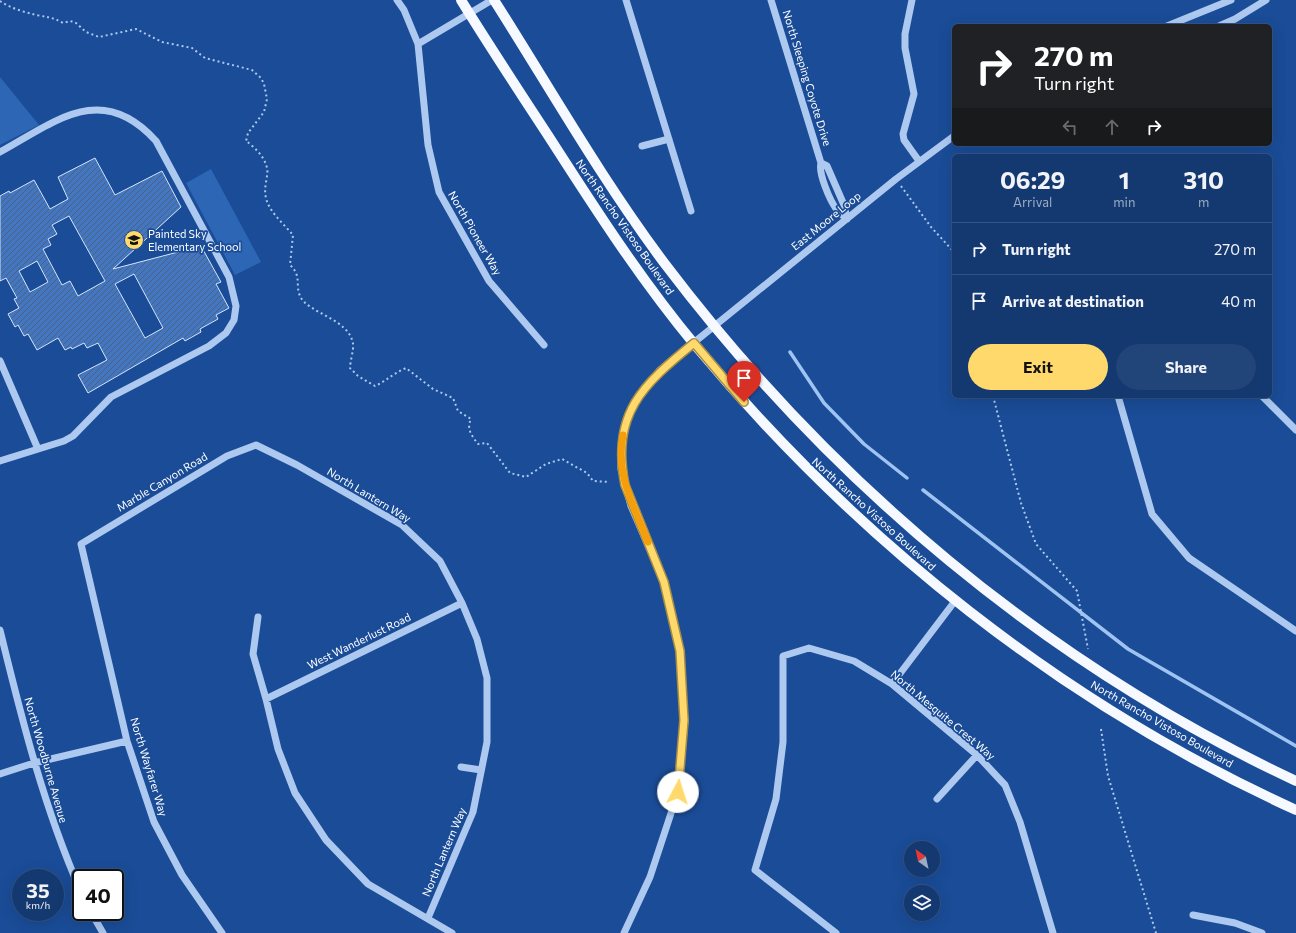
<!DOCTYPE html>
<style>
:root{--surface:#143971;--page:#214479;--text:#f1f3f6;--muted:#9dacc3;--line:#335384;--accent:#ffd96c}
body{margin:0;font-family:Commissioner,sans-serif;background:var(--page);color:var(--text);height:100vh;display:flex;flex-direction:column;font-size:15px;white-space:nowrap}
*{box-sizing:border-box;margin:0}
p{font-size:13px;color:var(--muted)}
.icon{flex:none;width:22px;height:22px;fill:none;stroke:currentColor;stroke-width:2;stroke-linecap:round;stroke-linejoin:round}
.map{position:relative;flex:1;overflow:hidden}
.sheet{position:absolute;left:952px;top:154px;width:320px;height:244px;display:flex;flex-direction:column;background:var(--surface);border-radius:6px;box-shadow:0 4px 16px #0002,0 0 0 1px var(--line)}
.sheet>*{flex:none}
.top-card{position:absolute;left:952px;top:24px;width:320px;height:122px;border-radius:6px;box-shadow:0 4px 16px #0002,0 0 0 1px var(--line);background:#202124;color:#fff;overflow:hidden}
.needle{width:26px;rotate:327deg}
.tools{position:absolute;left:904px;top:841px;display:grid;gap:8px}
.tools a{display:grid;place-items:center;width:36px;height:36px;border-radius:50%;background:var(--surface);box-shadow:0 4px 16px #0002,0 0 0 1px var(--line);font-size:20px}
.speed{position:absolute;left:12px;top:869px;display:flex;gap:8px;font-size:20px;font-weight:700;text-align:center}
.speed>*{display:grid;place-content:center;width:52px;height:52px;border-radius:50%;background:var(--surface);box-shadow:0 4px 16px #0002,0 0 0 1px var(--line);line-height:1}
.speed small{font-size:10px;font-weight:400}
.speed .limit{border:2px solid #111;border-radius:6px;background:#fff;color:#111}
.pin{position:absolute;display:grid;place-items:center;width:34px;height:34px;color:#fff;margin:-41px -17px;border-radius:50% 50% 50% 0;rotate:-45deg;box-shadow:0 0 4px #0007}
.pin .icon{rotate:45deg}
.me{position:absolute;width:44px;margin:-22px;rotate:5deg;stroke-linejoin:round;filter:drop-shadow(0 0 3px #0008)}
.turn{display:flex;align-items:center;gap:14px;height:84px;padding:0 16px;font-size:18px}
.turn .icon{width:52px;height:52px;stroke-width:2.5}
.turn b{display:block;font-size:28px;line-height:34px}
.lanes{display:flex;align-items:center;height:38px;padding:0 16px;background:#0003;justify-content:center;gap:20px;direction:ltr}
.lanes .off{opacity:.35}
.eta{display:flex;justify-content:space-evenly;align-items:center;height:68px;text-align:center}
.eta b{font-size:24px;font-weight:700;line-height:28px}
.button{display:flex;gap:8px;margin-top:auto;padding:8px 16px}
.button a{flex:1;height:46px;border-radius:24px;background:var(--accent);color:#111;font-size:16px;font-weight:700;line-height:46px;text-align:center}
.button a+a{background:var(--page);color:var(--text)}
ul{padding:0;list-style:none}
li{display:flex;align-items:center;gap:12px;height:52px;padding:0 16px;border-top:1px solid var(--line)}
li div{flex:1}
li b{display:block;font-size:15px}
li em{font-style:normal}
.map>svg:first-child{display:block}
</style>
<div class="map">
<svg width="1296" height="933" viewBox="0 0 1296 933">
<defs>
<pattern id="building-hatch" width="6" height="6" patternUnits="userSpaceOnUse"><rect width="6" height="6" fill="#4376be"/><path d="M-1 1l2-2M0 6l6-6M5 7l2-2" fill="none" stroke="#486185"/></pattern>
</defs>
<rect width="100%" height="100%" fill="#1a4c97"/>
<!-- grass -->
<path fill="#2d66b4" d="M 0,77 L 39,125 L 0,145 Z
M 211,169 L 261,262 L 235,275 L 186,183 Z"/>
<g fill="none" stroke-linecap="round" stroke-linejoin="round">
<!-- stream -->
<path stroke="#a0c4f2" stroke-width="3.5" d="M 790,352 L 824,403 L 864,444 L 907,478
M 923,490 L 1128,649 L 1296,746"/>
</g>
<!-- building -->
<path fill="url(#building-hatch)" stroke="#d4e5fb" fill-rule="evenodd" d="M 95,158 L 115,195 L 162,171 L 181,207 L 113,269 L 201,246 L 221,282 L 216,284 L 229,308 L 216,315 L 218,319 L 200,329 L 201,332 L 185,341 L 183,338 L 88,393 L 78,375 L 107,360 L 98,343 L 87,348 L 84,343 L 72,349 L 71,347 L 65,350 L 58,338 L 37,350 L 28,334 L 24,336 L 18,325 L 15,327 L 8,314 L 19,308 L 14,299 L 17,298 L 6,278 L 0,281 L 0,196 L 9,191 L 10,193 L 34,180 L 50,209 L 68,199 L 58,177 ZM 69,216 L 105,281 L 78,296 L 70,281 L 62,285 L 43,249 L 51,245 L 48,239 L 57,234 L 52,225 ZM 37,261 L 48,282 L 30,292 L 19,271 ZM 134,274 L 163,328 L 145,338 L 115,284 Z"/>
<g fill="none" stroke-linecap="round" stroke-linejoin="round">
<!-- path -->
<path stroke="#adc9f0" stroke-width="2" stroke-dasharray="2 3" stroke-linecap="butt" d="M 0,1 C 10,8 24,12 36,15 C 46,17 53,17 63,23 L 70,21 L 76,23 L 86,32 L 99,37 L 136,29 L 162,42 L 192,48 L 205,58 L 252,70 L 261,78 L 264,84 L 267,99 L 264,112 L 248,133 L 246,141 C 256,148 270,162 267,176 C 266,183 264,190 266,198 C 269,212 284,224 293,235 L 290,265 C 302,276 295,284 300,296 C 307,313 350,319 353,344 C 354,349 350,362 350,368 L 358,376 L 375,386 C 386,381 394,373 406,368 L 433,389 L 453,398 L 458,411 L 471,419 C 466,429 472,436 478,444 L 487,443 L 510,473 L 526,477 L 546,464 L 562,459 L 587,473 L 593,481 L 609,482
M 901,186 L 931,227 L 954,252
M 993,396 L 1021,503 L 1036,544 L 1077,591 L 1088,649
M 1101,729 L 1108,776 L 1156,933"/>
<!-- minor -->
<path stroke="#adc9f0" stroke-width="7" d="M 397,0 L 404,10 L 418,44 L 428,145 L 439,192 L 489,281 L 544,345
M 626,0 L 691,211
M 771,0 L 821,163 C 818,173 830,201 837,210 C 840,214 844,216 847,219
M 912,0 L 905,34 L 905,48 L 914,94 L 903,134 L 904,140 L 919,161
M 1167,26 L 1231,0
M 1219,26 L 1235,19 L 1266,0
M 418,44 L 492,0
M 642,146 L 669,139
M 0,152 C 56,121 102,81 156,141 L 229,277 L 236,306 L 234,320 L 226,333 L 209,346 L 111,397 L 73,436 L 64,441 L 0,461
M 821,163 L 827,166 L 844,205 L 847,219
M 0,361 L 38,449
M 1118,396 L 1152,514 L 1189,558 L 1296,631
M 1262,396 L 1296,430
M 258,617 L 253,654 L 266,699 L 278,749 L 295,793 L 326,840 L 368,884 L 452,933
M 0,630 C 22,720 44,808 81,892
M 892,684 L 955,601
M 266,699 L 462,603
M 461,767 L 481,770
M 0,774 L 34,763 L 127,741
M 937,799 L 977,755
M 91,912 L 103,933
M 1193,915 L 1235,923 L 1262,933
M 222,933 L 182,875 L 154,822 L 127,741 L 81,544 L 227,456 L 256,445 L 297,465 L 402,525 L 440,561 L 462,603 L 477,639 L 487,678 L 487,742 L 473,812 L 428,918
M 624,933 L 650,877 L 678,792 L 685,721 L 680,651 L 664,582 L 631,506 L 621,469 L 621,454 L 626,421 L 635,401 L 660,370 L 896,179 L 954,136
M 836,933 L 755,870 L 776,799 L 783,742 L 783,656 L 809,648 L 854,661 L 892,684 L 977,755 L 1005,785 L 1020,822 L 1053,933"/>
<!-- major -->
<path stroke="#f6f9ff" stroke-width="10" d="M 461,0 C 490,47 521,94 551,140 C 596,210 641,280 695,345 C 858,541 1063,704 1296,810
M 494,0 C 550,88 602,180 665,264 C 831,483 1046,664 1296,781"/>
</g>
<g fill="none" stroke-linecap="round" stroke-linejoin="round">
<!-- route casing -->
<g stroke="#a68d46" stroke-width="10">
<path id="route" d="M 678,792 L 684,720 L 680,651 L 664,582 L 625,485 C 611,414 642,385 694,343 L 744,402"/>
</g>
<!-- route -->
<use href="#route" stroke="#ffd96c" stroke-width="7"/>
<!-- slow -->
<path stroke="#f59e0b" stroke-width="7" d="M 623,435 C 615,475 634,506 648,542"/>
</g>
<!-- icons -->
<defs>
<g id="school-disc" transform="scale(1)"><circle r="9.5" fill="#ffd96c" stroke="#1a4c97"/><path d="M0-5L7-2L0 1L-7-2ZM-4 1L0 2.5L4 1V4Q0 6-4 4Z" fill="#111"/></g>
</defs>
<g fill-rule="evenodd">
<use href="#school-disc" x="134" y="240"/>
</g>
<g text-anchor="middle" stroke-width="3.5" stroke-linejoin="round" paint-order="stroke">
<!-- street labels -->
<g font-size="11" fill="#fff" stroke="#1a4c97">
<text transform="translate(807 78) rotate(73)" y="4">North Sleeping Coyote Drive</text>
<text transform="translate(826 221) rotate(-39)" y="4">East Moore Loop</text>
<text transform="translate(625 227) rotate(55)" y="4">North Rancho Vistoso Boulevard</text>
<text transform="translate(475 233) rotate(60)" y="4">North Pioneer Way</text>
<text transform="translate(162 482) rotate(-31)" y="4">Marble Canyon Road</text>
<text transform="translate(369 495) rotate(31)" y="4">North Lantern Way</text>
<text transform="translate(874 514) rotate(42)" y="4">North Rancho Vistoso Boulevard</text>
<text transform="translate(359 641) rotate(-26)" y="4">West Wanderlust Road</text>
<text transform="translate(943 715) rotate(40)" y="4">North Mesquite Crest Way</text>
<text transform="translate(1162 724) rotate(30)" y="4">North Rancho Vistoso Boulevard</text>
<text transform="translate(46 760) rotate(74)" y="4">North Woodburne Avenue</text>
<text transform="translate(149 767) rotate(73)" y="4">North Wayfarer Way</text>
<text transform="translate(444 852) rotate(-67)" y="4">North Lantern Way</text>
</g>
<!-- poi labels -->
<g font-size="11" fill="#fff" stroke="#1a4c97" text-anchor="start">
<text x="148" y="238">Painted Sky<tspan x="148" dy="13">Elementary School</tspan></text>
</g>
</g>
</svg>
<div class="tools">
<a><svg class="needle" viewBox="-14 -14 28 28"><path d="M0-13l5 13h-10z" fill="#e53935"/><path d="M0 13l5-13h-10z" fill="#9dacc3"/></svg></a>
<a><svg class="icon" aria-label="layers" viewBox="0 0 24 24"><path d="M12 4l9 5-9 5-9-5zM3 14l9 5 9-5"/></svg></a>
</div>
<div class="speed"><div>35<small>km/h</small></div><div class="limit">40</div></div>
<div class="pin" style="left:744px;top:402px;background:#d93025"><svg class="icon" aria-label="arrive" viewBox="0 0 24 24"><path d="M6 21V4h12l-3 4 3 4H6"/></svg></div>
<svg class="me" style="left:678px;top:792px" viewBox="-20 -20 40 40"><circle r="19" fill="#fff"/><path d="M0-13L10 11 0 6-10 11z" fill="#ffd96c"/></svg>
<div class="top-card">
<div class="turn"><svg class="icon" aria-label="right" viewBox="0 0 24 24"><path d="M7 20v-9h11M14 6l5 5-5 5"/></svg><div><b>270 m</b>Turn right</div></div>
<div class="lanes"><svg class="icon off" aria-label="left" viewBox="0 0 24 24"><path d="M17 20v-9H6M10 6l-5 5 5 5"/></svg><svg class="icon off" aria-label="ahead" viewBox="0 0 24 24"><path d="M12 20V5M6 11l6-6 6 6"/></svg><svg class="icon" aria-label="right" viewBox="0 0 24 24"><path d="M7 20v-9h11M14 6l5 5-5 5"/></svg></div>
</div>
<section class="sheet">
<div class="eta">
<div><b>06:29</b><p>Arrival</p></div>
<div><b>1</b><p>min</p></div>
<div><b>310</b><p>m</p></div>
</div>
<ul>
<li><svg class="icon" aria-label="right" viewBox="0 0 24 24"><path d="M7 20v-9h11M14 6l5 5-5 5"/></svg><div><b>Turn right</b></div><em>270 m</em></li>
<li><svg class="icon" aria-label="arrive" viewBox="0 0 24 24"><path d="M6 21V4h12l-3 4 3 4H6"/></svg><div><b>Arrive at destination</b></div><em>40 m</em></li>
</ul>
<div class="button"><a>Exit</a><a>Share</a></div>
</section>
</div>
